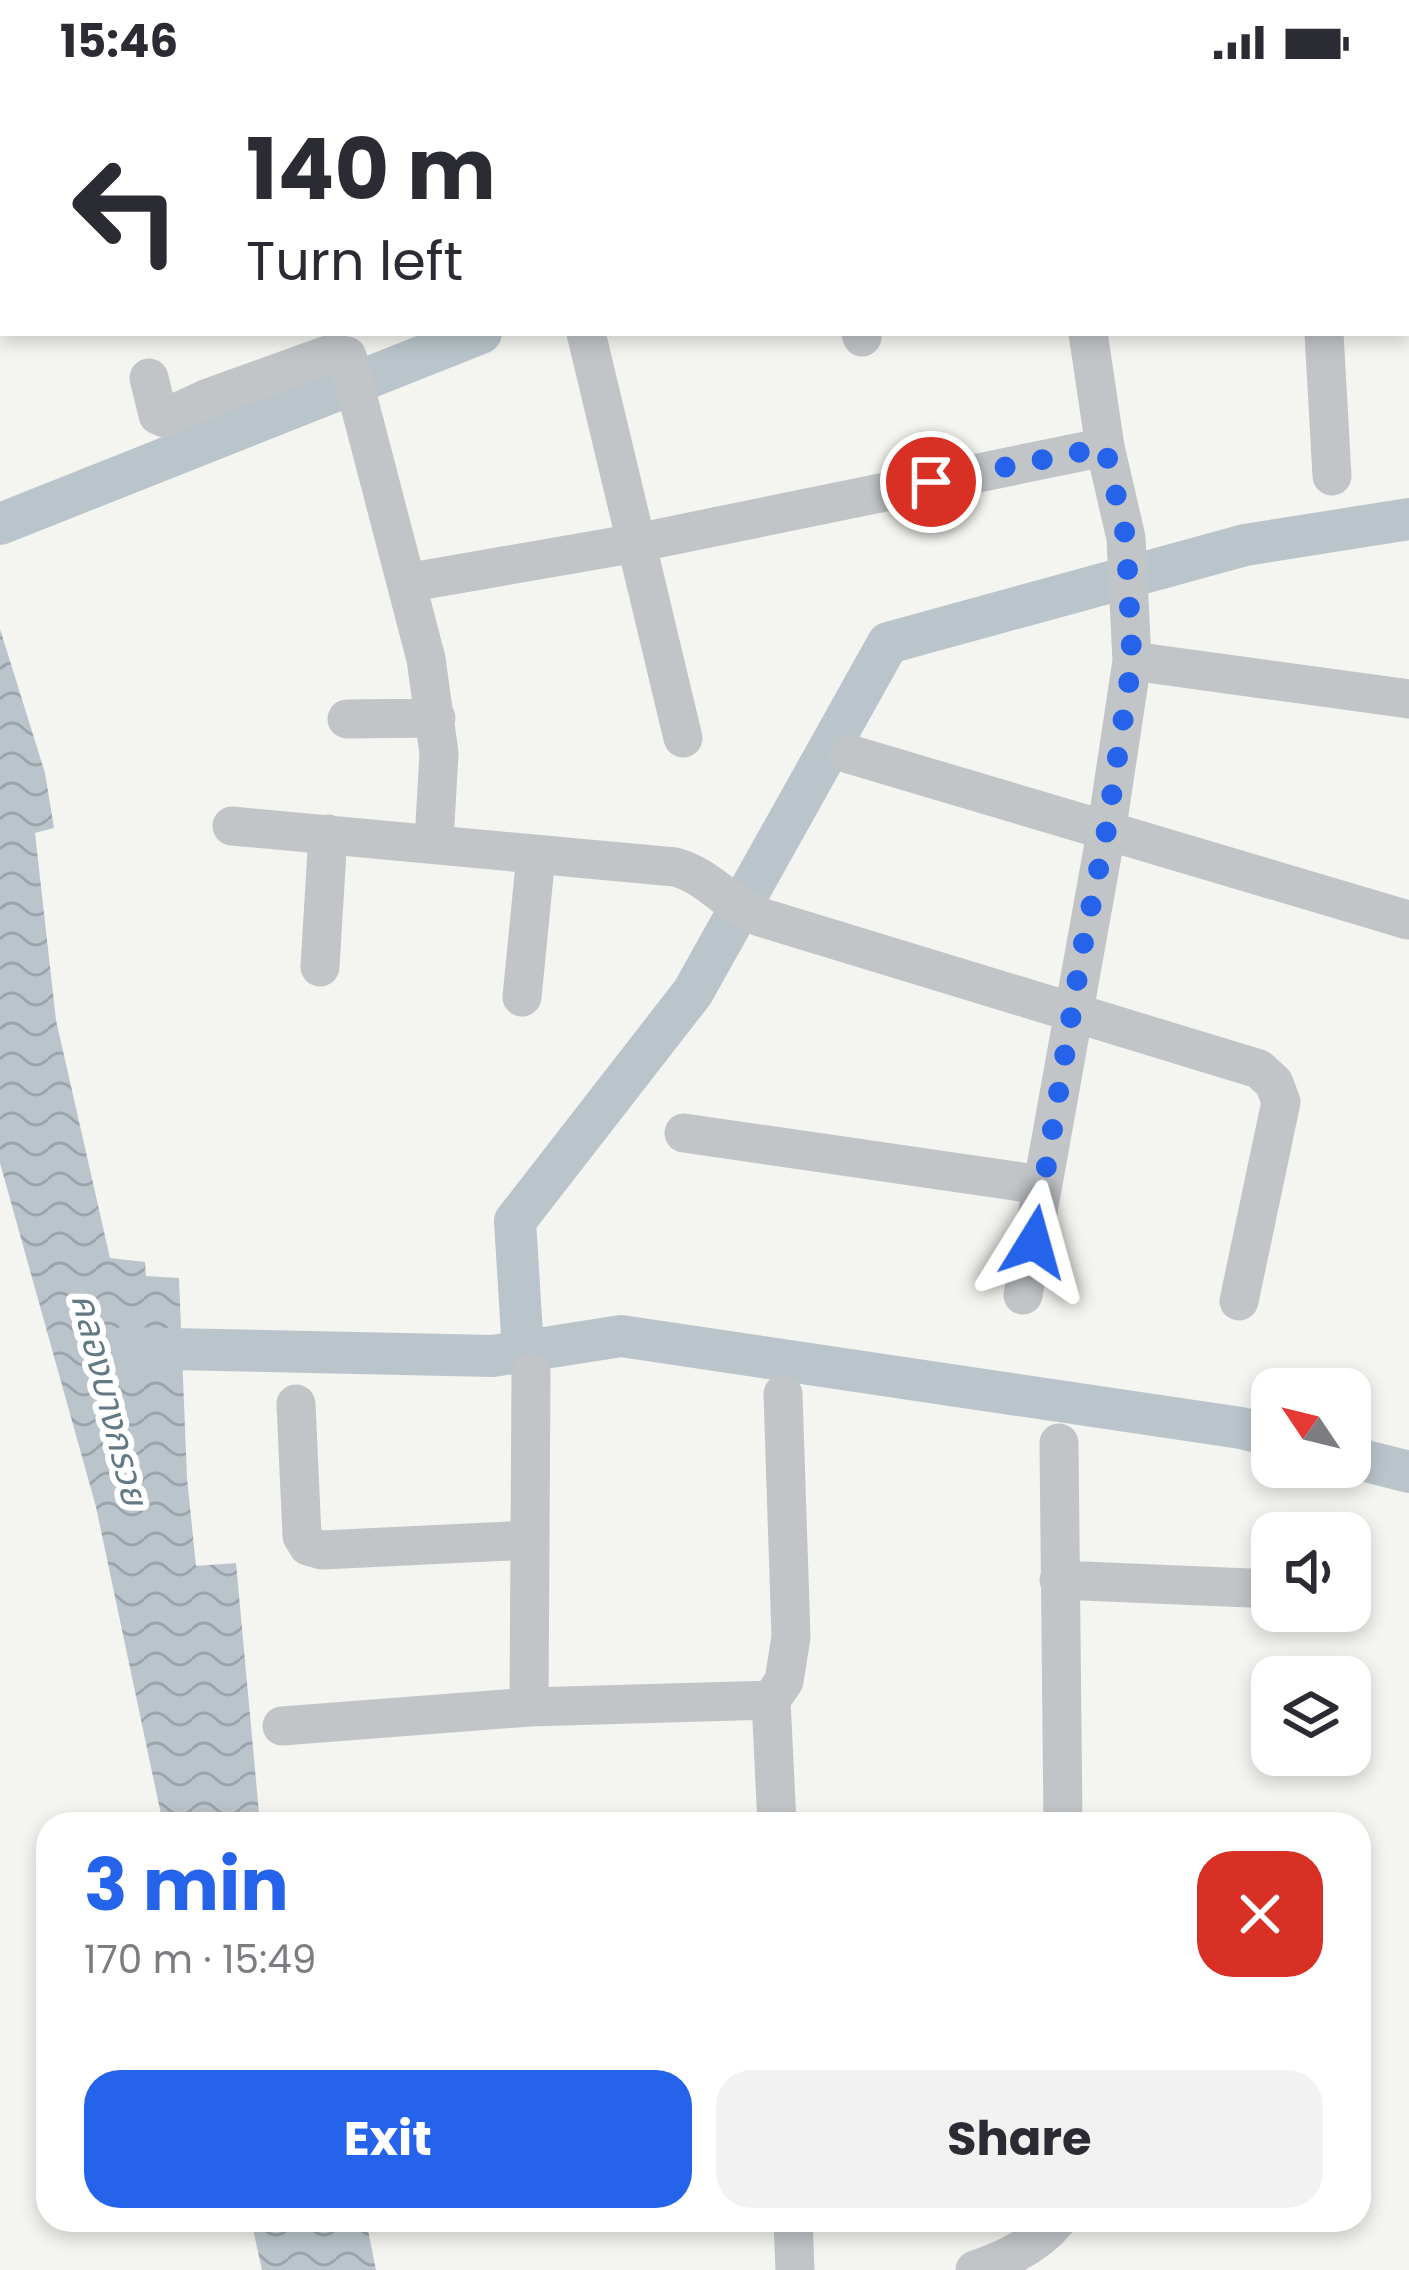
<!DOCTYPE html>
<meta charset="utf-8">
<style>
:root{--surface:#fff;--page:#f2f2f3;--text:#2b2b33;--muted:#7c7c81;--accent:#2563eb}
body{margin:0;font-family:Poppins,"Noto Sans Thai",sans-serif;background:var(--page);color:var(--text);height:100vh;display:flex;flex-direction:column;font-size:45px;white-space:nowrap}
*{box-sizing:border-box;margin:0}
p{font-size:39px;color:var(--muted)}
.icon{flex:none;width:66px;height:66px;fill:none;stroke:currentColor;stroke-width:2;stroke-linecap:round;stroke-linejoin:round}
.map{position:relative;flex:1;overflow:hidden}
.drawer{position:absolute;left:36px;top:1728px;width:1335px;height:420px;display:flex;flex-direction:column;background:var(--surface);border-radius:36px;box-shadow:0 6px 18px #0003}
.drawer>*{flex:none}
.top-card{position:absolute;left:0px;top:0px;width:1410px;height:252px;box-shadow:0 6px 18px #0003;background:#fff;color:var(--text);overflow:hidden}
.needle{width:78px;rotate:305deg}
.controls{position:absolute;left:1251px;top:1284px;display:grid;gap:24px}
.controls a{display:grid;place-items:center;width:120px;height:120px;border-radius:24px;background:var(--surface);box-shadow:0 6px 18px #0003;font-size:60px}
.pin{position:absolute;display:grid;place-items:center;width:102px;height:102px;color:#fff;margin:-51px;border:6px solid #fff;border-radius:50%;box-shadow:0 3px 12px #0007}
.me{position:absolute;width:132px;margin:-66px;rotate:8deg;stroke-linejoin:round;filter:drop-shadow(0 0 9px #0008)}
.turn{display:flex;align-items:center;gap:42px;height:252px;padding:0 48px;font-size:54px}
.turn .icon{width:156px;height:156px;stroke-width:2.5}
.turn b{display:block;font-size:84px;line-height:102px}
.round{display:grid;place-items:center;flex:none;width:126px;height:126px;border-radius:36px;background:var(--page)}
.head{display:flex;align-items:center;justify-content:space-between;height:204px;padding:0 48px}
h1{font-size:72px;font-weight:700;line-height:90px;color:var(--accent)}
.button{display:flex;gap:24px;margin-top:auto;padding:24px 48px}
.button a{flex:1;height:138px;border-radius:36px;background:var(--accent);color:#fff;font-size:48px;font-weight:700;line-height:138px;text-align:center}
.button a+a{background:var(--page);color:var(--text)}
.status{display:flex;justify-content:space-between;align-items:center;height:84px;padding:0 60px;background:var(--surface);direction:ltr}
.status svg{height:33px;fill:currentColor}
.map>svg:first-child{display:block}
</style>
<div class="status"><b>15:46</b><svg viewBox="0 0 49 12"><path d="M0 12V9h3v3zM5 12V6h3v6zM10 12V3h3v9zM15 12V0h3v12zM26 1h20v11H26zM47 4h2v5h-2z"/></svg></div>
<div class="map">
<svg width="1409" height="2186" viewBox="0 0 1409 2186">
<defs>
<pattern id="water-waves" width="16" height="10" patternUnits="userSpaceOnUse" patternTransform="scale(3)"><rect width="16" height="10" fill="#bac5cb"/><path d="M0 5q4-4 8 0t8 0" fill="none" stroke="#9ba4aa"/></pattern>
</defs>
<rect width="100%" height="100%" fill="#f4f4f0"/>
<!-- water -->
<path fill="url(#water-waves)" d="M 0,545 L 45,689 L 54,744 L 35,749 L 56,936 L 110,1174 L 145,1178 L 146,1192 L 179,1194 L 187,1394 L 196,1482 L 236,1479 L 260,1740 L 163,1740 L 96,1423 L 0,1079 Z
M 251,2136 L 366,2136 L 376,2186 L 262,2186 Z"/>
<g fill="none" stroke-linecap="round" stroke-linejoin="round">
<!-- canal -->
<path stroke="#bac5cb" stroke-width="42" d="M 956,3 L 965,0
M 0,440 L 481,249
M 124,1264 L 493,1272 L 621,1252 L 1241,1344 L 1272,1352
M 523,1267 L 515,1137 L 693,908 L 888,559 L 1245,461 L 1409,435
M 1350,1373 L 1409,1388"/>
<!-- minor -->
<path stroke="#c1c5c8" stroke-width="39" d="M 1040,0 L 1041,3
M 586,249 L 683,654
M 861,249 L 862,253
M 1324,249 L 1332,392
M 149,294 L 158,331 L 165,334 L 208,314 L 333,269 L 347,272 L 426,575 L 439,669 L 434,758
M 406,499 L 636,459 L 1105,363
M 1132,577 L 1409,615
M 347,635 L 436,634
M 849,670 L 1408,836
M 232,742 L 675,783 C 709,792 728,821 760,833 L 1259,985 L 1274,999 L 1281,1018 L 1239,1217
M 320,883 L 328,750
M 522,913 L 536,771
M 684,1049 L 1042,1101
M 1023,1211 L 1106,749 L 1132,577 L 1126,454 L 1105,363 L 1088,249
M 296,1320 L 302,1452 L 308,1462 L 322,1466 L 530,1456
M 1059,1359 L 1063,1740
M 1059,1496 L 1250,1504
M 529,1623 L 531,1289
M 282,1642 L 529,1623 L 771,1616
M 777,1740 L 771,1616 L 784,1597 L 791,1553 L 783,1310
M 793,2136 L 795,2186
M 975,2186 C 1005,2176 1037,2161 1057,2136"/>
</g>
<g fill="none" stroke-linecap="round" stroke-linejoin="round">
<!-- route -->
<path stroke="#2563eb" stroke-width="21" stroke-dasharray="0 37.8" d="M 931,398 L 1105,363 L 1126,454 L 1132,577 L 1106,749 L 1082,866 L 1034,1158"/>
</g>
<g text-anchor="middle" stroke-width="12" stroke-linejoin="round" paint-order="stroke">
<!-- water labels -->
<g font-size="36" font-style="italic" fill="#637a85" stroke="#fff">
<text transform="translate(110 1315) rotate(76)" y="13">คลองบางกรวย</text>
</g>
</g>
</svg>
<div class="controls">
<a><svg class="needle" viewBox="-14 -14 28 28"><path d="M0-13l5 13h-10z" fill="#e53935"/><path d="M0 13l5-13h-10z" fill="#7c7c81"/></svg></a>
<a><svg class="icon" aria-label="sound" viewBox="0 0 24 24"><path d="M4 9h4l5-4v14l-5-4H4zM17 9q2 3 0 6"/></svg></a>
<a><svg class="icon" aria-label="layers" viewBox="0 0 24 24"><path d="M12 4l9 5-9 5-9-5zM3 14l9 5 9-5"/></svg></a>
</div>
<div class="pin" style="left:931px;top:398px;background:#d93025"><svg class="icon" aria-label="arrive" viewBox="0 0 24 24"><path d="M6 21V4h12l-3 4 3 4H6"/></svg></div>
<svg class="me" style="left:1034px;top:1158px" viewBox="-20 -20 40 40"><path d="M0-17L14 15 0 8-14 15z" fill="#2563eb" stroke="#fff" stroke-width="4"/></svg>
<div class="top-card">
<div class="turn"><svg class="icon" aria-label="left" viewBox="0 0 24 24"><path d="M17 20v-9H6M10 6l-5 5 5 5"/></svg><div><b>140 m</b>Turn left</div></div>
</div>
<section class="drawer">
<div class="head"><div><h1>3 min</h1><p>170 m · 15:49</p></div><a class="round" style="background:#d93025;color:#fff"><svg class="icon" aria-label="close" viewBox="0 0 24 24"><path d="M6 6l12 12M18 6L6 18"/></svg></a></div>
<div class="button"><a>Exit</a><a>Share</a></div>
</section>
</div>
